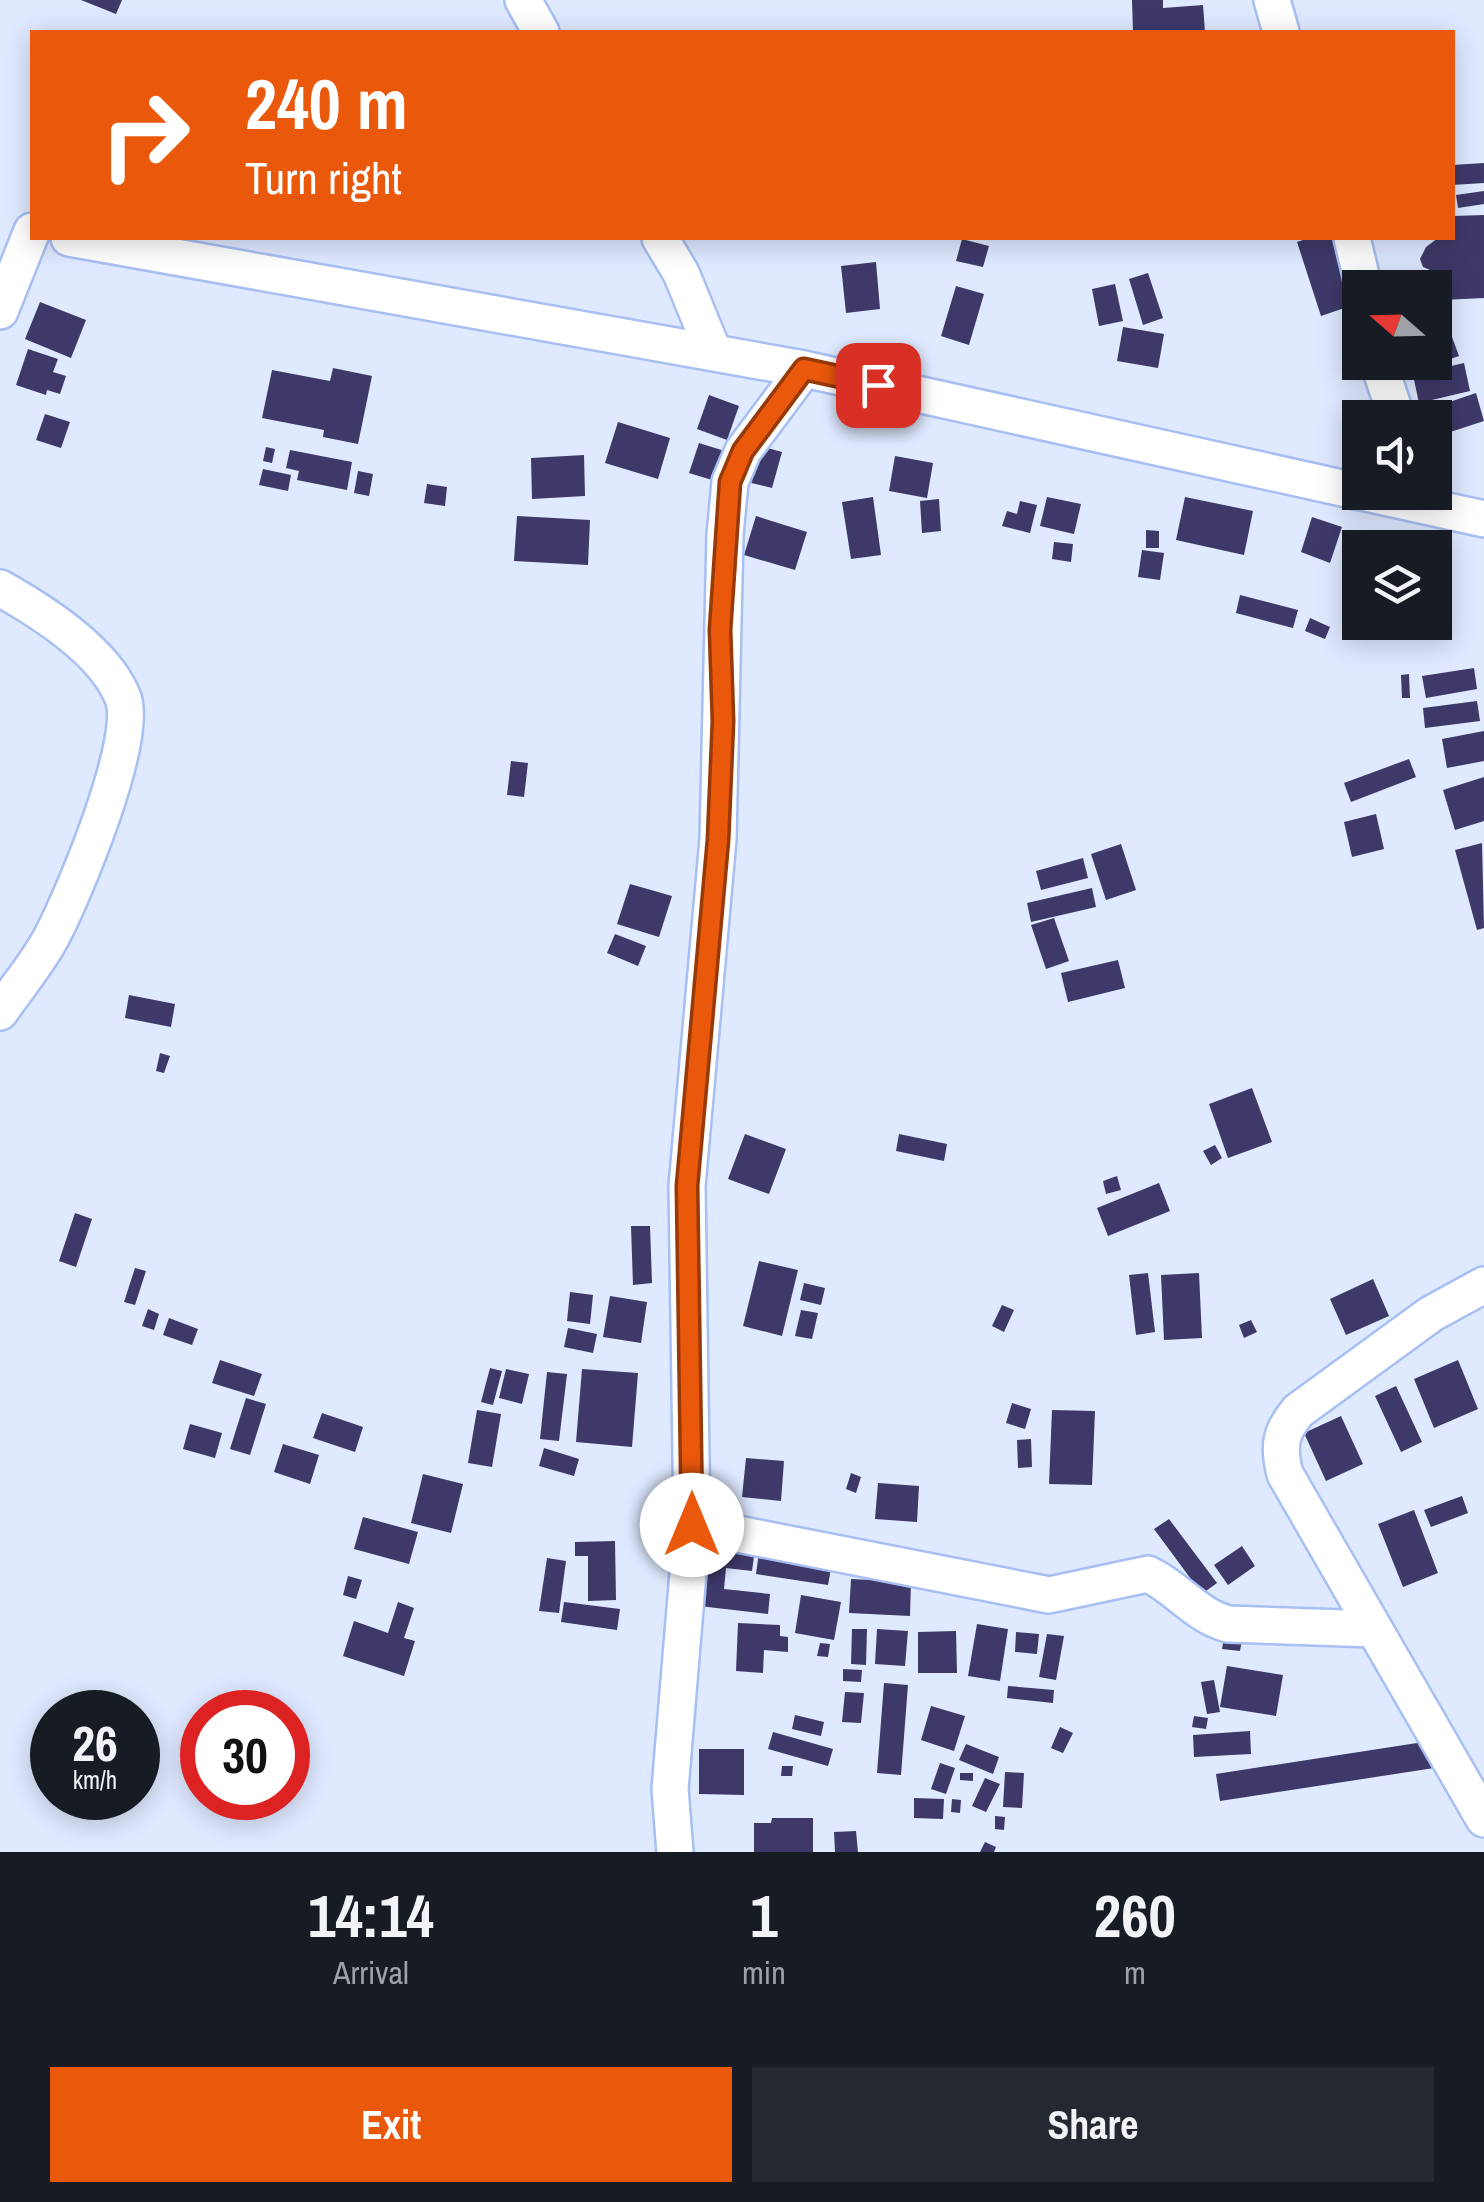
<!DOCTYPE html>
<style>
:root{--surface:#171b24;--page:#242831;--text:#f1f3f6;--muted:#9ea1a6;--accent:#ea580c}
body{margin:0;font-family:"Archivo Narrow",sans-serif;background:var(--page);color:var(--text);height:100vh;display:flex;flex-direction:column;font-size:38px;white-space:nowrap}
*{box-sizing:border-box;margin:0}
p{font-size:32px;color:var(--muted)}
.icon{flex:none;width:55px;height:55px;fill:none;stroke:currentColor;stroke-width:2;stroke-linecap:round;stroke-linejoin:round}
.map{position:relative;height:1852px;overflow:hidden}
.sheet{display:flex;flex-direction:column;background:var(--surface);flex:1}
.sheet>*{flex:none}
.top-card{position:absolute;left:30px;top:30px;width:1425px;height:210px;border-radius:0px;box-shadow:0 5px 25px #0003;background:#ea580c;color:#fff;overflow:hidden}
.needle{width:65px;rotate:290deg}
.tools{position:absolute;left:1342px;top:270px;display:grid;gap:20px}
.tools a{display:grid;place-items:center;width:110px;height:110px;border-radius:0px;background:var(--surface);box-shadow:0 5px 25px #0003;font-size:50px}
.speed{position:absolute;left:30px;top:1690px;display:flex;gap:20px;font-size:50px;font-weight:700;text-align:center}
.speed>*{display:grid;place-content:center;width:130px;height:130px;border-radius:50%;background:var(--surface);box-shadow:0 5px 25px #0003;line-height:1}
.speed small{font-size:25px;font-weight:400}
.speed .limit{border:15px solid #d22;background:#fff;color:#111}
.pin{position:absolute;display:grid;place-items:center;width:85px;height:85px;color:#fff;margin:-42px;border-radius:20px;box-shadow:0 5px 15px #0006}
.me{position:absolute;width:110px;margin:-55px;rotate:0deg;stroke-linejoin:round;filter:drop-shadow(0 0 8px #0008)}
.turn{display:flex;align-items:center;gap:35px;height:210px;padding:0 50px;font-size:45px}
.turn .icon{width:130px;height:130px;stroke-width:2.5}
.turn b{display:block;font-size:70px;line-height:85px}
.eta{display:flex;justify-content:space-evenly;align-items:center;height:170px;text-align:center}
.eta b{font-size:60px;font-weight:700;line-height:70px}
.primary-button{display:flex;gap:20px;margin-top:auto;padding:20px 50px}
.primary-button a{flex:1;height:115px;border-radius:0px;background:var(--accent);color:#fff;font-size:40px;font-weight:700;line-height:115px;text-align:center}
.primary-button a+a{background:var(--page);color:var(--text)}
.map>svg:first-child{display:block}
</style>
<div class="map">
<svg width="1484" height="1852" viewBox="0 0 1484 1852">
<rect width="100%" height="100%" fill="#dfe9ff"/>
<!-- building -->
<path fill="#3e3969" d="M 81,0 L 122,0 L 116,14 Z
M 1132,0 L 1163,0 L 1163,8 L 1203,5 L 1205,32 L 1133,32 Z
M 1484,163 L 1484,183 L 1452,185 L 1452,165 Z
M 1484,191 L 1484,204 L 1458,208 L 1456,195 Z
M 1484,215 L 1484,298 L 1443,300 L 1442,275 L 1423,267 L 1420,259 L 1426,247 L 1438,238 L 1452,238 L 1452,216 Z
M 1309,238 L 1337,238 L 1359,303 L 1321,316 L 1297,242 Z
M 962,239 L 989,246 L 983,267 L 956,261 Z
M 876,262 L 880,309 L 846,313 L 841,266 Z
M 1148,273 L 1163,318 L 1143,325 L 1129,279 Z
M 1115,284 L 1123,321 L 1099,326 L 1092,289 Z
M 956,286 L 984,294 L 969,345 L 941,336 Z
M 40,302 L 86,320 L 71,358 L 25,339 Z
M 1123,327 L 1164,334 L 1158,368 L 1117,361 Z
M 1452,337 L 1459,356 L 1436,364 L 1435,343 Z
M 28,349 L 58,359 L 53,372 L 66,376 L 60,394 L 47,390 L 46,395 L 16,385 Z
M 1464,363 L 1470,391 L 1419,403 L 1413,375 Z
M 333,368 L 372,376 L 358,444 L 323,437 L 324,430 L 262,418 L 272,370 L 330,381 Z
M 1476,393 L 1484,421 L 1435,437 L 1435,418 L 1429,418 L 1426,410 Z
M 709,395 L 739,406 L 727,440 L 697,429 Z
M 45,414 L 70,422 L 61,448 L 36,440 Z
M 618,422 L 670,438 L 658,479 L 605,463 Z
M 699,443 L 731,453 L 722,483 L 689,473 Z
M 756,445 L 782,452 L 772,488 L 747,482 Z
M 266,447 L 275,449 L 272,463 L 263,461 Z
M 290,450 L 352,462 L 347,490 L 297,480 L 299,471 L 286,468 Z
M 584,455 L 585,496 L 532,499 L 531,458 Z
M 895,456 L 933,463 L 927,498 L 889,491 Z
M 263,469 L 291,475 L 288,491 L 259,485 Z
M 358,471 L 373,474 L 369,496 L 354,493 Z
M 427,484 L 447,487 L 445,506 L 424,503 Z
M 873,497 L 881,555 L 851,559 L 842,502 Z
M 1047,497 L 1081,504 L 1074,534 L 1040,526 Z
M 1185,497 L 1253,511 L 1244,555 L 1176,540 Z
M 939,499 L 941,531 L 922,533 L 920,501 Z
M 1020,501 L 1037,505 L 1030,533 L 1002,526 L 1007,511 L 1017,514 Z
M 517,516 L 590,520 L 588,565 L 514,561 Z
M 756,516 L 807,532 L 795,570 L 744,555 Z
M 1312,517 L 1342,527 L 1330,563 L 1301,552 Z
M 1146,530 L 1159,531 L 1159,548 L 1146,548 Z
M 1054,542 L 1073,544 L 1071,562 L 1052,559 Z
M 1142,550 L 1164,553 L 1160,580 L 1138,577 Z
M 1240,595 L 1298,610 L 1293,628 L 1236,613 Z
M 1310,618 L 1330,627 L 1325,639 L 1305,631 Z
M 1474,668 L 1477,689 L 1426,698 L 1422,676 Z
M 1409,674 L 1410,698 L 1402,698 L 1401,675 Z
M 1477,701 L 1480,721 L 1425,728 L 1423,708 Z
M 1484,731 L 1484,761 L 1447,768 L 1442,739 Z
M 1409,759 L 1416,777 L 1351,802 L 1344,783 Z
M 511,761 L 528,763 L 524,797 L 507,795 Z
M 1484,777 L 1484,821 L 1455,830 L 1443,790 Z
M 1376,814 L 1384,849 L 1352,857 L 1344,822 Z
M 1482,843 L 1484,928 L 1477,930 L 1455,850 Z
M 1121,844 L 1136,890 L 1106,900 L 1091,854 Z
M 1083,858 L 1088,878 L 1041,890 L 1036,871 Z
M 630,884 L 672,896 L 659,937 L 617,924 Z
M 1092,888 L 1096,907 L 1031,922 L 1027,903 Z
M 1054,918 L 1069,961 L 1046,969 L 1031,925 Z
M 615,934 L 646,946 L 638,966 L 607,953 Z
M 1118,960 L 1125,988 L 1068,1002 L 1061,973 Z
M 129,995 L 175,1004 L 171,1027 L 125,1018 Z
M 160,1053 L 170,1056 L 164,1073 L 156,1071 Z
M 1252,1088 L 1272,1142 L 1228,1158 L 1209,1104 Z
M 745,1134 L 786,1149 L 769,1194 L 728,1179 Z
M 899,1134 L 947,1144 L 944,1161 L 896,1151 Z
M 1215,1145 L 1222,1158 L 1211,1165 L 1203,1151 Z
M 1117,1176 L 1121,1190 L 1106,1194 L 1103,1181 Z
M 1159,1183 L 1170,1211 L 1108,1236 L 1097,1208 Z
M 75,1213 L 92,1219 L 76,1267 L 59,1261 Z
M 631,1226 L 650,1226 L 652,1283 L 633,1285 Z
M 759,1261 L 798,1270 L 782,1336 L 743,1326 Z
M 135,1268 L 146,1271 L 135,1305 L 124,1302 Z
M 1148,1273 L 1155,1332 L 1136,1335 L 1129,1275 Z
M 1199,1273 L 1202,1338 L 1164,1340 L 1161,1275 Z
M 1373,1279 L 1389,1316 L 1346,1335 L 1330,1299 Z
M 804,1283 L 825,1288 L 821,1305 L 800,1300 Z
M 570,1292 L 593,1295 L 590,1324 L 567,1321 Z
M 610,1296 L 647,1302 L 641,1343 L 603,1337 Z
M 1002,1305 L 1014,1310 L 1004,1332 L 992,1326 Z
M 148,1309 L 159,1314 L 154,1330 L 142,1326 Z
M 801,1310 L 818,1313 L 812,1339 L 795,1336 Z
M 169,1318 L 198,1329 L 192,1345 L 163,1335 Z
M 1251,1320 L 1257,1332 L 1244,1338 L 1239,1325 Z
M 568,1328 L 597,1334 L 593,1353 L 564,1347 Z
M 220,1360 L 262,1374 L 254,1396 L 212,1383 Z
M 1458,1360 L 1478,1409 L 1434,1428 L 1414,1379 Z
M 490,1368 L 502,1371 L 493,1405 L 481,1402 Z
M 506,1369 L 529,1374 L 522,1404 L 499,1398 Z
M 582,1369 L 638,1373 L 632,1447 L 576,1442 Z
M 547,1372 L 567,1374 L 559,1441 L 540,1439 Z
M 1396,1386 L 1422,1442 L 1401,1452 L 1375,1396 Z
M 246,1398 L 266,1404 L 250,1455 L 230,1449 Z
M 1012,1403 L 1031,1409 L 1025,1429 L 1006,1423 Z
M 477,1410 L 501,1414 L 492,1467 L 468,1463 Z
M 1052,1410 L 1095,1411 L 1092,1485 L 1049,1484 Z
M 322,1413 L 363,1427 L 355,1452 L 313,1438 Z
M 1341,1416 L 1363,1464 L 1326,1481 L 1304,1433 Z
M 190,1424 L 222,1433 L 215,1458 L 183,1449 Z
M 1031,1439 L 1032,1467 L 1018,1468 L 1017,1440 Z
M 283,1444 L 319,1455 L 310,1484 L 274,1472 Z
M 544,1448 L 579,1459 L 574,1476 L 539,1466 Z
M 746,1458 L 784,1461 L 781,1501 L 742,1497 Z
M 851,1473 L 861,1477 L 856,1493 L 846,1489 Z
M 423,1474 L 463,1484 L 451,1533 L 411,1523 Z
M 878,1483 L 919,1486 L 917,1522 L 875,1519 Z
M 1462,1496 L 1468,1513 L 1431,1527 L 1424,1510 Z
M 1414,1510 L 1438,1573 L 1403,1587 L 1378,1524 Z
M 363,1517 L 418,1532 L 409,1564 L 354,1549 Z
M 1169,1519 L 1217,1583 L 1202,1594 L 1154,1529 Z
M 615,1541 L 616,1600 L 588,1601 L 588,1556 L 575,1556 L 575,1542 Z
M 707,1543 L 755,1549 L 752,1571 L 726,1568 L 724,1589 L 770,1594 L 768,1614 L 699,1606 Z
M 1242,1546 L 1255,1566 L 1228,1585 L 1214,1565 Z
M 759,1552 L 832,1563 L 828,1585 L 756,1574 Z
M 547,1558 L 566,1561 L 559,1613 L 539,1611 Z
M 348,1576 L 362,1580 L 356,1599 L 343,1595 Z
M 851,1579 L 911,1582 L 910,1616 L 849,1613 Z
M 801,1595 L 841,1602 L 834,1640 L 795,1633 Z
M 398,1602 L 414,1608 L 404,1638 L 415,1641 L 404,1676 L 343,1656 L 354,1621 L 388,1633 Z
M 564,1602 L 620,1609 L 617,1630 L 561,1622 Z
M 738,1623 L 780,1625 L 780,1636 L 788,1637 L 788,1652 L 764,1650 L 763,1673 L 736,1671 Z
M 977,1624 L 1008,1629 L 1000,1681 L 968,1676 Z
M 852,1629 L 867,1629 L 866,1665 L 851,1664 Z
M 877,1629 L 908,1631 L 905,1666 L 875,1664 Z
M 956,1631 L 957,1673 L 918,1673 L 918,1632 Z
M 1016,1632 L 1039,1634 L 1037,1654 L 1015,1652 Z
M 1047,1634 L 1064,1636 L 1056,1680 L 1039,1677 Z
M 1224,1637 L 1242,1640 L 1240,1651 L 1222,1649 Z
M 820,1643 L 830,1644 L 828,1657 L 817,1656 Z
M 1227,1666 L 1283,1675 L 1276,1716 L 1220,1707 Z
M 843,1669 L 862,1670 L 861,1682 L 843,1681 Z
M 1214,1680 L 1220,1712 L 1207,1714 L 1201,1682 Z
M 884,1683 L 908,1685 L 901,1775 L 877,1773 Z
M 1008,1686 L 1054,1690 L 1053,1703 L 1007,1698 Z
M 845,1692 L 864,1693 L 861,1723 L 842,1722 Z
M 931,1706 L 965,1716 L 954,1751 L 921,1740 Z
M 795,1715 L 824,1722 L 821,1736 L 792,1729 Z
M 1194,1716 L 1208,1718 L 1206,1729 L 1192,1727 Z
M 1060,1727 L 1073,1733 L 1063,1753 L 1051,1748 Z
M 1250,1731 L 1251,1754 L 1194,1757 L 1193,1735 Z
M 773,1732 L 833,1749 L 828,1766 L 768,1749 Z
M 1430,1741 L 1434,1768 L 1220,1801 L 1216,1774 Z
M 966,1744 L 999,1757 L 993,1774 L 959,1760 Z
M 699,1749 L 744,1749 L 744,1795 L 699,1794 Z
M 940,1763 L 955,1768 L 946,1794 L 931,1789 Z
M 782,1766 L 793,1766 L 792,1776 L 781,1776 Z
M 1005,1772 L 1024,1773 L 1022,1808 L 1003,1807 Z
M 960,1773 L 973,1773 L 973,1781 L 960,1780 Z
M 985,1778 L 1000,1784 L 986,1812 L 972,1806 Z
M 914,1798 L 944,1799 L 943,1819 L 914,1818 Z
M 952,1799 L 961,1800 L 960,1813 L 951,1812 Z
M 995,1816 L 1005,1817 L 1004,1830 L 995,1829 Z
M 772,1818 L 813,1818 L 813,1852 L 754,1852 L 754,1823 L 771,1823 Z
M 856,1831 L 858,1852 L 835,1852 L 834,1832 Z
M 985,1842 L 996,1847 L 994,1852 L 980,1852 Z"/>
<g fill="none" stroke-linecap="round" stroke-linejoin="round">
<!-- minor casing -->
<g stroke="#a8bff4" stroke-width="40">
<path id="minor" d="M 523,0 L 541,32
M 1272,0 L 1281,32
M 69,238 L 804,369 L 1360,492
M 660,238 L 681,273 L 713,351
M 1352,238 L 1364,288
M 0,311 L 32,231
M 1378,362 L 1397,418
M 1361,492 L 1484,519
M 0,588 C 41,611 105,651 123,698 C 139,739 74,894 52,936 C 38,963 17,987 0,1012
M 1484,1285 L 1431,1314 L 1298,1411 C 1280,1433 1278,1446 1285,1474 L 1484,1819
M 692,1525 L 1049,1595 L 1148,1574 C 1178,1588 1195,1615 1228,1624 L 1374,1629
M 675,1852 L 670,1789 L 692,1525 L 687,1186 L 718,839 L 725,535 L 730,482 L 743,451 L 804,369"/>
</g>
<!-- minor -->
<use href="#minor" stroke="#fff" stroke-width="35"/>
</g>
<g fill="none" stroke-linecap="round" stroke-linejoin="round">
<!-- route casing -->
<g stroke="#983908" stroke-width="25">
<path id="route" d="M 692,1525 L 687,1186 L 718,840 L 723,721 L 720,630 L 730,482 L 743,451 L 804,369 L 878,385"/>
</g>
<!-- route -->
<use href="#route" stroke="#ea580c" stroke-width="18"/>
</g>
</svg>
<div class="tools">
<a><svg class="needle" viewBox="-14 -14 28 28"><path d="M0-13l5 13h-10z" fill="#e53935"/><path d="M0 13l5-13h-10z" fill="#9ea1a6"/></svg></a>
<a><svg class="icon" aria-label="sound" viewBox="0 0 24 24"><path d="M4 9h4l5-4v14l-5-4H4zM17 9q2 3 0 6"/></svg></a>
<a><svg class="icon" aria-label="layers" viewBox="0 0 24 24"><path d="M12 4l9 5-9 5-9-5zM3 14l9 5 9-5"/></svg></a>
</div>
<div class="speed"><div>26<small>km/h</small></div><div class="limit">30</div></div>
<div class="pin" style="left:878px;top:385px;background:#d93025"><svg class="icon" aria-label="arrive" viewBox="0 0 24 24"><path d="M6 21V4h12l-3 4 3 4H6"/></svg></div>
<svg class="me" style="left:692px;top:1525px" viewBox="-20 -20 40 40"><circle r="19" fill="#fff"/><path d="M0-13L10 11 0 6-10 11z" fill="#ea580c"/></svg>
<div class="top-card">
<div class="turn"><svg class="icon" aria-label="right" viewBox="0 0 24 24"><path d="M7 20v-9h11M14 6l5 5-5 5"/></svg><div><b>240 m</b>Turn right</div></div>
</div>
</div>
<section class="sheet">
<div class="eta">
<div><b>14:14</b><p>Arrival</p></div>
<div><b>1</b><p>min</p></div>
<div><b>260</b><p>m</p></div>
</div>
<div class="primary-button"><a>Exit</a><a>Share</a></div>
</section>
